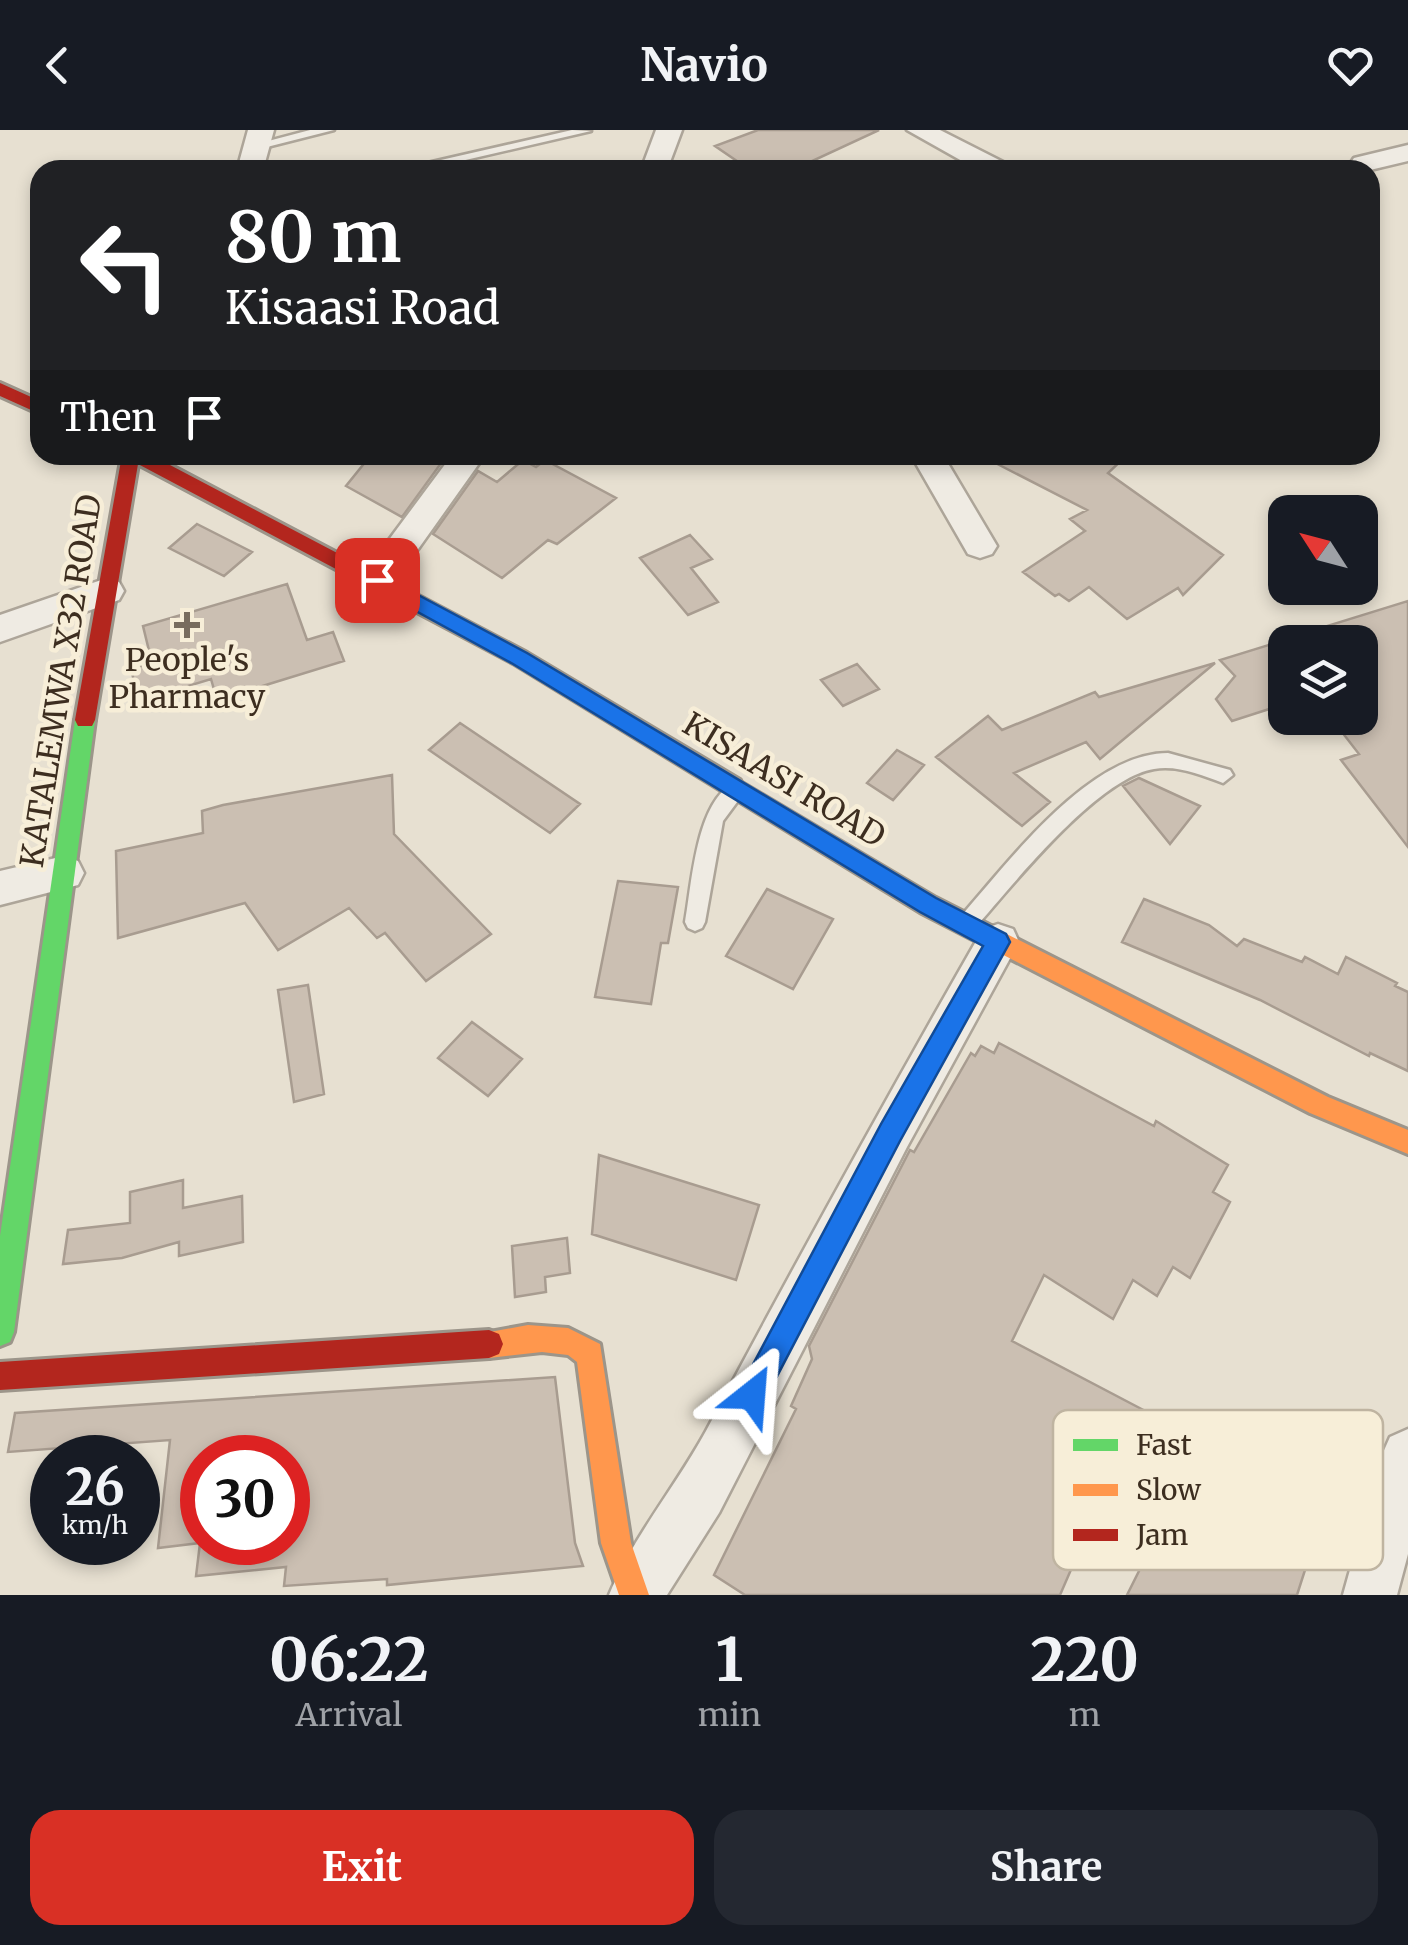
<!DOCTYPE html>
<style>
:root{--surface:#171b24;--page:#242831;--text:#f1f3f6;--muted:#9ea1a6;--accent:#d93025}
body{margin:0;font-family:Merriweather,serif;background:var(--page);color:var(--text);height:100vh;display:flex;flex-direction:column;font-size:38px;white-space:nowrap}
*{box-sizing:border-box;margin:0}
p{font-size:32px;color:var(--muted)}
.icon{flex:none;width:55px;height:55px;fill:none;stroke:currentColor;stroke-width:2;stroke-linecap:round;stroke-linejoin:round}
.map{position:relative;height:1465px;overflow:hidden}
.panel{display:flex;flex-direction:column;background:var(--surface);flex:1}
.panel>*{flex:none}
.guide{position:absolute;left:30px;top:30px;width:1350px;height:305px;border-radius:30px;box-shadow:0 5px 15px #0003;background:#202124;color:#fff;overflow:hidden}
.needle{width:65px;rotate:306deg}
.tools{position:absolute;left:1268px;top:365px;display:grid;gap:20px}
.tools a{display:grid;place-items:center;width:110px;height:110px;border-radius:20px;background:var(--surface);box-shadow:0 5px 15px #0003;font-size:50px}
.speed{position:absolute;left:30px;top:1305px;display:flex;gap:20px;font-size:50px;font-weight:700;text-align:center}
.speed>*{display:grid;place-content:center;width:130px;height:130px;border-radius:50%;background:var(--surface);box-shadow:0 5px 15px #0003;line-height:1}
.speed small{font-size:25px;font-weight:400}
.speed .limit{border:15px solid #d22;background:#fff;color:#111}
.pin{position:absolute;display:grid;place-items:center;width:85px;height:85px;color:#fff;margin:-42px;border-radius:20px;box-shadow:0 5px 15px #0006}
.me{position:absolute;width:110px;margin:-55px;rotate:28deg;stroke-linejoin:round;filter:drop-shadow(0 0 8px #0008)}
.turn{display:flex;align-items:center;gap:35px;height:210px;padding:0 30px;font-size:45px}
.turn .icon{width:130px;height:130px;stroke-width:2.5}
.turn b{display:block;font-size:70px;line-height:85px}
.then{display:flex;align-items:center;height:95px;padding:0 30px;background:#0003;gap:20px;font-size:38px}
.eta{display:flex;justify-content:space-evenly;align-items:center;height:170px;text-align:center}
.eta b{font-size:60px;font-weight:700;line-height:70px}
.action{display:flex;gap:20px;margin-top:auto;padding:20px 30px}
.action a{flex:1;height:115px;border-radius:30px;background:var(--accent);color:#fff;font-size:40px;font-weight:700;line-height:115px;text-align:center}
.action a+a{background:var(--page);color:var(--text)}
header{display:flex;justify-content:space-between;align-items:center;height:130px;padding:0 30px;background:var(--surface);font-size:45px;font-weight:700}
.map>svg:first-child{display:block}
</style>
<header><svg class="icon" aria-label="back" viewBox="0 0 24 24"><path d="M15 5l-7 7 7 7"/></svg>Navio<svg class="icon" aria-label="heart" viewBox="0 0 24 24"><path d="M12 20l-8-8c-3-5 5-10 8-4 3-6 11-1 8 4z"/></svg></header>
<div class="map">
<svg width="1408" height="1465" viewBox="0 0 1408 1465">
<rect width="100%" height="100%" fill="#e7e0d1"/>
<!-- building -->
<path fill="#cbbfb2" stroke="#a89c90" stroke-width="2.5" fill-rule="evenodd" d="M 758,0 L 879,0 L 793,40 L 750,40 L 715,16 Z
M 371,325 L 447,325 L 402,387 L 346,356 Z
M 980,325 L 1127,325 L 1108,343 L 1223,425 L 1183,465 L 1178,458 L 1127,489 L 1089,457 L 1069,471 L 1059,464 L 1055,466 L 1023,442 L 1085,401 L 1070,389 L 1087,380 Z
M 523,330 L 536,337 L 545,330 L 616,368 L 557,414 L 548,410 L 502,448 L 433,404 L 478,341 L 497,352 Z
M 197,394 L 252,422 L 224,446 L 169,418 Z
M 690,405 L 712,429 L 691,438 L 718,472 L 688,485 L 640,428 Z
M 287,454 L 307,510 L 333,502 L 344,531 L 217,570 L 211,549 L 139,571 L 131,539 L 152,533 L 143,496 Z
M 1408,471 L 1408,717 L 1341,630 L 1359,624 L 1338,597 L 1360,590 L 1360,512 L 1300,512 L 1298,505 Z
M 1285,510 L 1285,574 L 1232,591 L 1216,569 L 1235,546 L 1220,530 Z
M 1215,533 L 1100,629 L 1086,612 L 1014,643 L 1050,672 L 1022,696 L 936,627 L 988,586 L 1002,600 L 1095,562 L 1099,567 Z
M 857,534 L 879,559 L 843,576 L 821,550 Z
M 460,593 L 580,674 L 550,703 L 429,620 Z
M 897,620 L 924,635 L 893,670 L 867,653 Z
M 392,645 L 394,704 L 491,804 L 426,851 L 385,803 L 377,808 L 349,778 L 278,820 L 245,773 L 118,808 L 116,721 L 203,703 L 202,681 L 223,675 Z
M 1139,648 L 1200,676 L 1170,714 L 1123,656 Z
M 618,751 L 678,757 L 668,813 L 661,813 L 651,874 L 595,867 Z
M 767,759 L 833,789 L 793,859 L 726,826 Z
M 1144,769 L 1209,795 L 1237,816 L 1244,809 L 1302,832 L 1305,827 L 1338,844 L 1346,827 L 1397,853 L 1395,856 L 1408,862 L 1408,941 L 1370,923 L 1369,926 L 1260,870 L 1122,812 Z
M 308,855 L 324,964 L 294,972 L 278,860 Z
M 472,892 L 522,929 L 488,966 L 438,928 Z
M 999,913 L 1154,996 L 1156,991 L 1228,1035 L 1213,1062 L 1230,1072 L 1190,1148 L 1173,1137 L 1157,1166 L 1133,1150 L 1113,1189 L 1044,1145 L 1012,1211 L 1172,1295 L 1174,1288 L 1281,1348 L 1268,1389 L 1313,1415 L 1297,1465 L 1127,1465 L 1141,1437 L 1086,1405 L 1060,1465 L 745,1465 L 714,1445 L 796,1279 L 791,1276 L 812,1229 L 809,1216 L 910,1020 L 914,1022 L 971,923 L 975,926 L 981,916 L 994,923 Z
M 599,1025 L 759,1075 L 736,1150 L 592,1104 Z
M 183,1050 L 183,1078 L 242,1066 L 243,1112 L 179,1126 L 179,1112 L 122,1128 L 63,1134 L 68,1100 L 130,1093 L 130,1062 Z
M 567,1108 L 570,1143 L 545,1147 L 546,1162 L 515,1167 L 512,1116 Z
M 555,1247 L 575,1413 L 583,1436 L 387,1455 L 387,1449 L 284,1456 L 286,1437 L 196,1446 L 200,1413 L 158,1418 L 170,1310 L 8,1322 L 15,1283 ZM 202,1328 L 288,1328 L 288,1412 L 202,1412 Z"/>
<g fill="none" stroke-linecap="round" stroke-linejoin="round">
<!-- lane casing -->
<g stroke="#ada599" stroke-width="5">
<path id="lane" d="M 310,0 L 334,0 L 259,19 L 253,15 Z
M 572,0 L 591,1 L 422,40 L 397,40 Z
M 1168,623 L 1230,640 L 1233,645 L 1223,653 C 1201,645 1178,635 1154,639 C 1097,648 1012,756 974,799 L 967,802 L 960,799 L 957,793 L 960,787 C 1009,732 1089,623 1168,623 Z
M 736,652 L 743,654 L 746,660 L 723,691 L 705,792 L 702,798 L 695,801 L 688,798 L 685,792 C 692,754 696,669 736,652 Z"/>
</g>
<!-- street casing -->
<g stroke="#ada599" stroke-width="5">
<path id="street" d="M 248,0 L 274,0 L 263,40 L 237,40 Z
M 656,0 L 682,0 L 667,40 L 641,40 Z
M 907,0 L 940,0 L 1007,34 L 1011,40 L 978,40 Z
M 1408,15 L 1408,31 L 1370,40 L 1354,40 L 1350,34 L 1354,28 Z
M 452,325 L 485,325 L 389,460 L 377,463 L 365,460 L 360,451 L 365,442 Z
M 911,325 L 943,325 L 997,416 L 992,424 L 980,428 L 968,424 Z
M 107,448 L 119,452 L 124,461 L 119,470 L 0,512 L 0,485 Z
M 64,726 L 78,731 L 84,743 L 78,755 L 0,775 L 0,741 Z
M 998,794 L 1013,799 L 1019,812 L 907,1017 L 719,1383 L 667,1465 L 609,1465 C 633,1407 676,1356 706,1301 C 796,1132 888,965 983,799 Z
M 1408,1299 L 1408,1424 L 1397,1465 L 1343,1465 L 1382,1325 L 1390,1307 Z"/>
</g>
<!-- fast casing -->
<g stroke="#9c958a" stroke-width="6">
<path id="fast" d="M 85,582 L 95,590 L 14,1202 L 10,1212 L 0,1216 L 0,1106 L 75,590 Z"/>
</g>
<!-- slow casing -->
<g stroke="#9c958a" stroke-width="6">
<path id="slow" d="M 732,647 L 936,768 L 1328,967 L 1408,1000 L 1408,1024 L 1310,983 L 920,782 L 724,662 L 721,656 L 724,650 Z
M 528,1195 L 568,1198 L 600,1214 L 631,1413 L 649,1465 L 619,1465 L 601,1413 L 577,1232 L 568,1225 L 542,1222 L 489,1228 L 479,1224 L 475,1214 L 479,1204 Z"/>
</g>
<!-- jam casing -->
<g stroke="#9c958a" stroke-width="6">
<path id="jam" d="M 0,253 L 40,271 L 40,284 L 0,266 Z
M 122,325 L 151,325 L 527,523 L 740,650 L 743,656 L 740,662 L 724,662 L 513,533 L 138,334 L 95,590 L 92,596 L 78,596 L 75,590 Z
M 489,1200 L 499,1204 L 503,1214 L 499,1224 L 489,1228 L 0,1260 L 0,1232 Z"/>
</g>
<!-- lane -->
<use href="#lane" fill="#efebe3" fill-rule="evenodd"/>
<!-- street -->
<use href="#street" fill="#efebe3" fill-rule="evenodd"/>
<!-- fast -->
<use href="#fast" fill="#63d668" fill-rule="evenodd"/>
<!-- slow -->
<use href="#slow" fill="#ff974d" fill-rule="evenodd"/>
<!-- jam -->
<use href="#jam" fill="#b3261e" fill-rule="evenodd"/>
</g>
<!-- route -->
<path fill="#1a73e8" stroke="#114b97" stroke-width="2.5" d="M 377,443 L 527,523 L 936,768 L 1006,804 L 1010,812 L 900,1011 L 762,1275 L 752,1280 L 742,1275 L 738,1265 L 742,1255 L 881,994 L 983,816 L 920,782 L 513,534 L 370,456 L 370,445 Z"/>
<!-- markers -->
<path fill="#786c5e" stroke="#f7eed8" stroke-width="4" d="M182 480h10v10h10v10h-10v10h-10v-10h-10v-10h10z"/>
<g text-anchor="middle" stroke-width="9" stroke-linejoin="round" paint-order="stroke">
<!-- poi labels -->
<g font-size="32" fill="#3d2e20" stroke="#f7eed8">
<text x="187" y="541">People's<tspan x="187" dy="37">Pharmacy</tspan></text>
</g>
<!-- street labels -->
<g font-size="32" fill="#3d2e20" stroke="#f7eed8">
<text transform="translate(61 551) rotate(-81)" y="11">KATALEMWA X32 ROAD</text>
<text transform="translate(784 650) rotate(31)" y="11">KISAASI ROAD</text>
</g>
</g>
<!-- legend -->
<rect x="1053" y="1280" width="330" height="160" rx="15" fill="#f7eed8" stroke="#bfb4a1" stroke-width="2.5"/>
<rect x="1073" y="1309" width="45" height="12" fill="#63d668"/>
<rect x="1073" y="1354" width="45" height="12" fill="#ff974d"/>
<rect x="1073" y="1399" width="45" height="12" fill="#b3261e"/>
<g font-size="28" fill="#3d2e20">
<text x="1136" y="1325">Fast</text>
<text x="1136" y="1370">Slow</text>
<text x="1136" y="1415">Jam</text>
</g>
</svg>
<div class="tools">
<a><svg class="needle" viewBox="-14 -14 28 28"><path d="M0-13l5 13h-10z" fill="#e53935"/><path d="M0 13l5-13h-10z" fill="#9ea1a6"/></svg></a>
<a><svg class="icon" aria-label="layers" viewBox="0 0 24 24"><path d="M12 4l9 5-9 5-9-5zM3 14l9 5 9-5"/></svg></a>
</div>
<div class="speed"><div>26<small>km/h</small></div><div class="limit">30</div></div>
<div class="pin" style="left:377px;top:450px;background:#d93025"><svg class="icon" aria-label="arrive" viewBox="0 0 24 24"><path d="M6 21V4h12l-3 4 3 4H6"/></svg></div>
<svg class="me" style="left:752px;top:1265px" viewBox="-20 -20 40 40"><path d="M0-17L14 15 0 8-14 15z" fill="#1a73e8" stroke="#fff" stroke-width="4"/></svg>
<div class="guide">
<div class="turn"><svg class="icon" aria-label="left" viewBox="0 0 24 24"><path d="M17 20v-9H6M10 6l-5 5 5 5"/></svg><div><b>80 m</b>Kisaasi Road</div></div>
<div class="then">Then<svg class="icon" aria-label="arrive" viewBox="0 0 24 24"><path d="M6 21V4h12l-3 4 3 4H6"/></svg></div>
</div>
</div>
<section class="panel">
<div class="eta">
<div><b>06:22</b><p>Arrival</p></div>
<div><b>1</b><p>min</p></div>
<div><b>220</b><p>m</p></div>
</div>
<div class="action"><a>Exit</a><a>Share</a></div>
</section>
